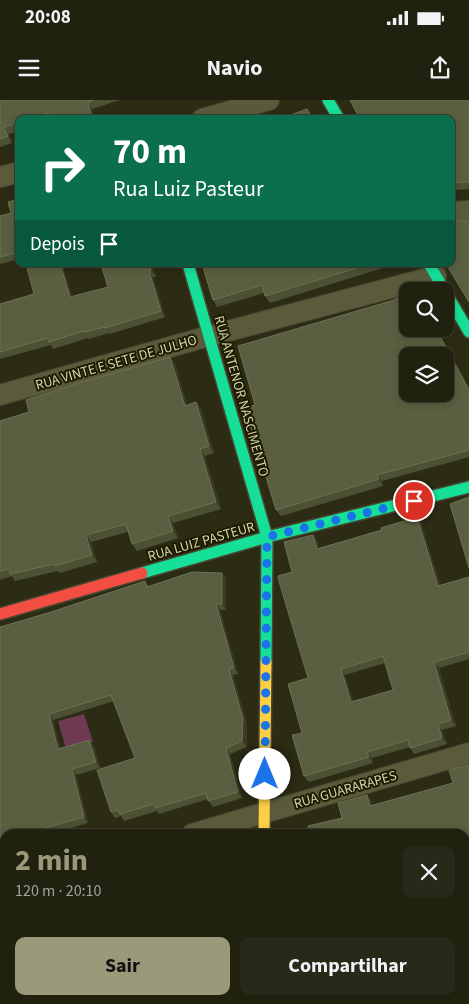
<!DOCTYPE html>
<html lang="pt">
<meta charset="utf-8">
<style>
:root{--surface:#212110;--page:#292919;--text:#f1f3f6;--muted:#a2a39f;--line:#3e3e30;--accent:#999a79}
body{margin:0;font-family:"Source Sans 3",sans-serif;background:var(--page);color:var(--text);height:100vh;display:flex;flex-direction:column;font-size:19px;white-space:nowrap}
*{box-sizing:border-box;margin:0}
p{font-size:16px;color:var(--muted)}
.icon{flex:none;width:28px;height:28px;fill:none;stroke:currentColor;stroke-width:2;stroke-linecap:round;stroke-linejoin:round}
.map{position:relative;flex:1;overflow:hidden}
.drawer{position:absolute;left:0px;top:729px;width:470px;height:176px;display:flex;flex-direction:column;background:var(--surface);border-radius:15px 15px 0 0;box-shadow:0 2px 8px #0003,0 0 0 1px var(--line)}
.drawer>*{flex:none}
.banner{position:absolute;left:15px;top:15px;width:440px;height:152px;border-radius:10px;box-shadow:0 2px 8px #0003,0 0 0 1px var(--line);background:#0b6e4f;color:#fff;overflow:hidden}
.buttons{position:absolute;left:399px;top:182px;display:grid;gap:10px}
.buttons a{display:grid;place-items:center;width:55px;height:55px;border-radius:10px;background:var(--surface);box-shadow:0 2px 8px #0003,0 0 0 1px var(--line);font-size:25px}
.pin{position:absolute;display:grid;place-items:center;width:42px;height:42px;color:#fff;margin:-21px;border:2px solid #fff;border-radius:50%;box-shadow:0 1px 5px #0007}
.me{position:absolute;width:55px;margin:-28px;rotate:0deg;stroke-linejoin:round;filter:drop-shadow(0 0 4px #0008)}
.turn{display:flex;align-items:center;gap:18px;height:105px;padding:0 15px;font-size:22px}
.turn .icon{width:65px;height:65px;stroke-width:2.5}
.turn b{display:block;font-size:35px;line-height:42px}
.then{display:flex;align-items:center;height:48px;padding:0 15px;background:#0003;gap:10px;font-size:19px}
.round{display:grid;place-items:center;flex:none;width:52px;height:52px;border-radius:10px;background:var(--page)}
.summary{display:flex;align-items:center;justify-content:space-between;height:85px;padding:0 15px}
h1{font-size:30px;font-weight:700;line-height:38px;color:var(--accent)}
.primary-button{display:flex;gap:10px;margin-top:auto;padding:10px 15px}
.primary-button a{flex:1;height:58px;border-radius:10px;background:var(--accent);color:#111;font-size:20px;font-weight:700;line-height:58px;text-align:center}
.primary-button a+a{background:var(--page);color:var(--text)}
.status{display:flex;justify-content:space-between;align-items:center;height:35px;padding:0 25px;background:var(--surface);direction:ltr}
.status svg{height:14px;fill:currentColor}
header{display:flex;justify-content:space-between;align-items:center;height:65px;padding:0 15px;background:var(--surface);font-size:22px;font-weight:700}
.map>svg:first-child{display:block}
</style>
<div class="status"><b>20:08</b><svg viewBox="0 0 49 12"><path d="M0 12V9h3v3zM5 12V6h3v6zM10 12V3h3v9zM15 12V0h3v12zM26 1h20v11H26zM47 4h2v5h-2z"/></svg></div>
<header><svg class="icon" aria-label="menu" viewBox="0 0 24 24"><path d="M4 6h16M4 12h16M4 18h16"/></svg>Navio<svg class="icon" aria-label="share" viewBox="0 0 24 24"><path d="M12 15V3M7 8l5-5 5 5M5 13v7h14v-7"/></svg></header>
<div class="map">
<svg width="469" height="904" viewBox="0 0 469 904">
<rect width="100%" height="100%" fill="#2c2c15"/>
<!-- green -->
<path fill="#6f3952" d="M 84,614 L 93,642 L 66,649 L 58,621 Z"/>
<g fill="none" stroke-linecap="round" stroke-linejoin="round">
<!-- street casing -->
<g stroke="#474733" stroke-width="22">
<path id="street" d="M 202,19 L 269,0
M 0,77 L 19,72
M 451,112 L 469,111
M 0,295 L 209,236 L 436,176
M 192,734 L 469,653
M 0,788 L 5,787
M 465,849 L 469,850
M 253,904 L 254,900"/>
</g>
<!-- fast casing -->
<g stroke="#474733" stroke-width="14">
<path id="fast" d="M 328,0 L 339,19
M 188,164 L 267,437 L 266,562
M 429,164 L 469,232
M 142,473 L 267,437 L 469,387"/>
</g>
<!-- slow casing -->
<g stroke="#474733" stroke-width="14">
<path id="slow" d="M 264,734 L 266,562"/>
</g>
<!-- jam casing -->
<g stroke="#474733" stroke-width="14">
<path id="jam" d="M 0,514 L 142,473"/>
</g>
<!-- street -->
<use href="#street" stroke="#5b5b3c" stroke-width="20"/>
<!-- fast -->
<use href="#fast" stroke="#16e098" stroke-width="11"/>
<!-- slow -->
<use href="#slow" stroke="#ffcf43" stroke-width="11"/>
<!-- jam -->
<use href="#jam" stroke="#f24e42" stroke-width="11"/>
</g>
<!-- wall -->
<path fill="#4c5134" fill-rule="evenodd" d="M 0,0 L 120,0 L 92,9 L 95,19 L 19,19 L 19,31 L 9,34 L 12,43 L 0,47 Z
M 469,0 L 469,89 L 456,90 L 456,92 L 451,92 L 451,19 Z
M 19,99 L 19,159 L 0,164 L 0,116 L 11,113 Z
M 26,164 L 74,164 L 63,167 L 72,197 L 108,187 L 101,164 L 152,164 L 156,177 L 153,177 L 165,217 L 110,234 L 109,233 L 89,239 L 88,238 L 53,249 L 51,245 L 0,259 L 0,204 L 34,194 Z
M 202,164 L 396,164 L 270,203 L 265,196 L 264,193 L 217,207 L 213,200 Z
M 437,229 L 469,288 L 469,357 L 382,381 L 383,386 L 281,416 L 276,410 L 255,305 Z
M 170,257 L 175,264 L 187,305 L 196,302 L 201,309 L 214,353 L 205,356 L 221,409 L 173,423 L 178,438 L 137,451 L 132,444 L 128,432 L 91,442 L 97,462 L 60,473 L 58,471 L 15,481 L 12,476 L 0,480 L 0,321 L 29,312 Z
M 417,417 L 421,423 L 440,485 L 469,477 L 469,559 L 439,568 L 456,626 L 442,630 L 447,644 L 414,654 L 410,647 L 372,658 L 373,663 L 309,682 L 304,676 L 302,633 L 308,578 L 292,472 L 317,441 L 319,448 L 382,430 ZM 385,563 L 393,590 L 353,601 L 345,575 Z
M 222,473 L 226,479 L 226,510 L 220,510 L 238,574 L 233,575 L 247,625 L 247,647 L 230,654 L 242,698 L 213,707 L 208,699 L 159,714 L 157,711 L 124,721 L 121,716 L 115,718 L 111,712 L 135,658 L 114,601 L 53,620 L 60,648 L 94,646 L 100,668 L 76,675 L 88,723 L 50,734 L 5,734 L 5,753 L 0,754 L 0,527 L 51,512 L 145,481 L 148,486 Z
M 469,665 L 469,808 L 465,809 L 465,734 L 342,718 L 367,695 L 371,700 L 372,705 L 453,683 Z
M 5,811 L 5,886 L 0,888 L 0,812 Z"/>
<!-- shaded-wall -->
<path fill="#393c22" d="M 88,2 L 92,9 L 95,19 L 94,19 L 91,15 Z
M 4,27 L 9,34 L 12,43 L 8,36 Z
M 451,84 L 456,90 L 456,92 L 451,86 Z
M 60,164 L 61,164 L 63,167 L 74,204 L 70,197 Z
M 149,164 L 152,164 L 156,177 L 151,170 Z
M 149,171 L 153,177 L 165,217 L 161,211 Z
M 436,229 L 437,229 L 469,288 L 469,290 Z
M 170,257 L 175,264 L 190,313 L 185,306 Z
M 196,302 L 201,309 L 214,353 L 209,346 Z
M 200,349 L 205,356 L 221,409 L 216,402 Z
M 377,375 L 382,381 L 383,386 L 379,379 Z
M 168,416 L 173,423 L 178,438 L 173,431 Z
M 417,417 L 421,423 L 442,492 L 438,486 Z
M 86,435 L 91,442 L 97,462 L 92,455 Z
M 313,435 L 317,441 L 321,455 L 317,449 Z
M 222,473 L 226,479 L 226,510 L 222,504 Z
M 216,504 L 220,510 L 238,574 L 234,568 Z
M 434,562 L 439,568 L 456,626 L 451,620 Z
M 229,569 L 233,575 L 247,625 L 247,647 L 242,641 Z
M 341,569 L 345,575 L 355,608 L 351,602 Z
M 49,614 L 53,620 L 62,655 L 58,649 Z
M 438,624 L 442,630 L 447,644 L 442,638 Z
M 89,640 L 94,646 L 100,668 L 96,662 Z
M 226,648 L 230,654 L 242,698 L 238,692 Z
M 367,652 L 372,658 L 373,663 L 369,657 Z
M 72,669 L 76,675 L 88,723 L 84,717 Z
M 367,695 L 371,700 L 374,711 L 370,706 Z
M 238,900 L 242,900 L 242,904 L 239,904 Z
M 302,900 L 307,900 L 306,904 L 301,904 Z"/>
<!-- building -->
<path fill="#5b5f41" stroke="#6e7253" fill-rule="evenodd" d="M 0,0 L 94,0 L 88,2 L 91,15 L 75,19 L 50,19 L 48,13 L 30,19 L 19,19 L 19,22 L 4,27 L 8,36 L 0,39 Z
M 350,0 L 469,0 L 469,82 L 451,83 L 451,19 L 360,19 Z
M 307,9 L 313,19 L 279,19 Z
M 19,99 L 19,152 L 0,157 L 0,116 L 11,113 L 8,102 Z
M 451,121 L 469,121 L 469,202 L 446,164 L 451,164 Z
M 26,164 L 60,164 L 70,197 L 108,187 L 101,164 L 149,164 L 151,170 L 149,171 L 161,211 L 105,228 L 105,227 L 85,232 L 84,231 L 49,242 L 48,238 L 0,252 L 0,204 L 34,194 Z
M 202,164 L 370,164 L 265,196 L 262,185 L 213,200 Z
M 408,192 L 408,229 L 436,229 L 469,290 L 469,350 L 377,375 L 379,379 L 276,410 L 245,308 L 255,305 L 238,246 L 394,200 ZM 408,256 L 445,256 L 445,294 L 408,294 Z
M 170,257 L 185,306 L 196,302 L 209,346 L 200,349 L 216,402 L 168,416 L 173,431 L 132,444 L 126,424 L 86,435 L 92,455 L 55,466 L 54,464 L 10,474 L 9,469 L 0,471 L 0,321 L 29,312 L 26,300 L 82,282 Z
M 469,397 L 469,468 L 450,404 Z
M 417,417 L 438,486 L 469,477 L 469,552 L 434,562 L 451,620 L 438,624 L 442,638 L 410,648 L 408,640 L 367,652 L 369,657 L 304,676 L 292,635 L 302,633 L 288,584 L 308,578 L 278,478 L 278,476 L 292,472 L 284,442 L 313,435 L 317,449 L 382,430 L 381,428 ZM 383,556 L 393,590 L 351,602 L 341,569 Z
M 192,472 L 222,473 L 222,504 L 216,504 L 234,568 L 229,569 L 243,619 L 242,641 L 226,648 L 238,692 L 208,701 L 206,693 L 155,708 L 154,704 L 120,714 L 118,710 L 111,712 L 97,670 L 135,658 L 111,595 L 49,614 L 58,649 L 89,640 L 96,662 L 72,669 L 84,717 L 41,729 L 43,734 L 5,734 L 5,746 L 0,747 L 0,527 L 51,512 L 145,481 L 147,487 Z
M 469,665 L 469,802 L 465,803 L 465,734 L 310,734 L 308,726 L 342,718 L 338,703 L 367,695 L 370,706 L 453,683 L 449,670 Z
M 5,811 L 5,880 L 0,881 L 0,812 Z
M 465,864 L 469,864 L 469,904 L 354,904 L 355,900 L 465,900 Z
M 27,900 L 238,900 L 239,904 L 27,904 Z
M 260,900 L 302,900 L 301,904 L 259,904 Z"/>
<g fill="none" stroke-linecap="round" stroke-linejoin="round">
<!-- route -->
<path stroke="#1a73e8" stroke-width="9" stroke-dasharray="0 16.2" d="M 265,674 L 267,437 L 414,401"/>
</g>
<g text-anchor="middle" stroke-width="4" stroke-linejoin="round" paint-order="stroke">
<!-- street labels -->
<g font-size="14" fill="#d4d5af" stroke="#1d1c00">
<text transform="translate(116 262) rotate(-16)" y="5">RUA VINTE E SETE DE JULHO</text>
<text transform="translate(242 296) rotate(74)" y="5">RUA ANTENOR NASCIMENTO</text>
<text transform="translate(201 441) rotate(-16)" y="5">RUA LUIZ PASTEUR</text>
<text transform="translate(345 689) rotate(-16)" y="5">RUA GUARARAPES</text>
</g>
</g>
</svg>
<div class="buttons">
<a><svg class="icon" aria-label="search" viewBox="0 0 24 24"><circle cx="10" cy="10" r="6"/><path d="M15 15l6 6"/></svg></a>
<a><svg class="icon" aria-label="layers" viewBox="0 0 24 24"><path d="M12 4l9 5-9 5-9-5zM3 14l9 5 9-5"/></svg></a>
</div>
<div class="pin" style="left:414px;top:401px;background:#d93025"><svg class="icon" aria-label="arrive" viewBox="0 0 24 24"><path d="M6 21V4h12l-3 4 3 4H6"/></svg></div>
<svg class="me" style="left:265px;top:674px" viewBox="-20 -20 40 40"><circle r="19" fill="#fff"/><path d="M0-13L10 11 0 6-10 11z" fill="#1a73e8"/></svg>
<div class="banner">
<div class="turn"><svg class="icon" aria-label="right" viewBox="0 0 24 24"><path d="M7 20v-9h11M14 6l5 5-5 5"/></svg><div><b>70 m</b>Rua Luiz Pasteur</div></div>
<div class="then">Depois<svg class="icon" aria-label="arrive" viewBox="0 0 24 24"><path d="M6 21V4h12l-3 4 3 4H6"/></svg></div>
</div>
<section class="drawer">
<div class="summary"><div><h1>2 min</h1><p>120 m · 20:10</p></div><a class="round"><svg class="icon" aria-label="close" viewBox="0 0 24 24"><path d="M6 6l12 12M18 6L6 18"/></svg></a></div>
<div class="primary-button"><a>Sair</a><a>Compartilhar</a></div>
</section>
</div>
